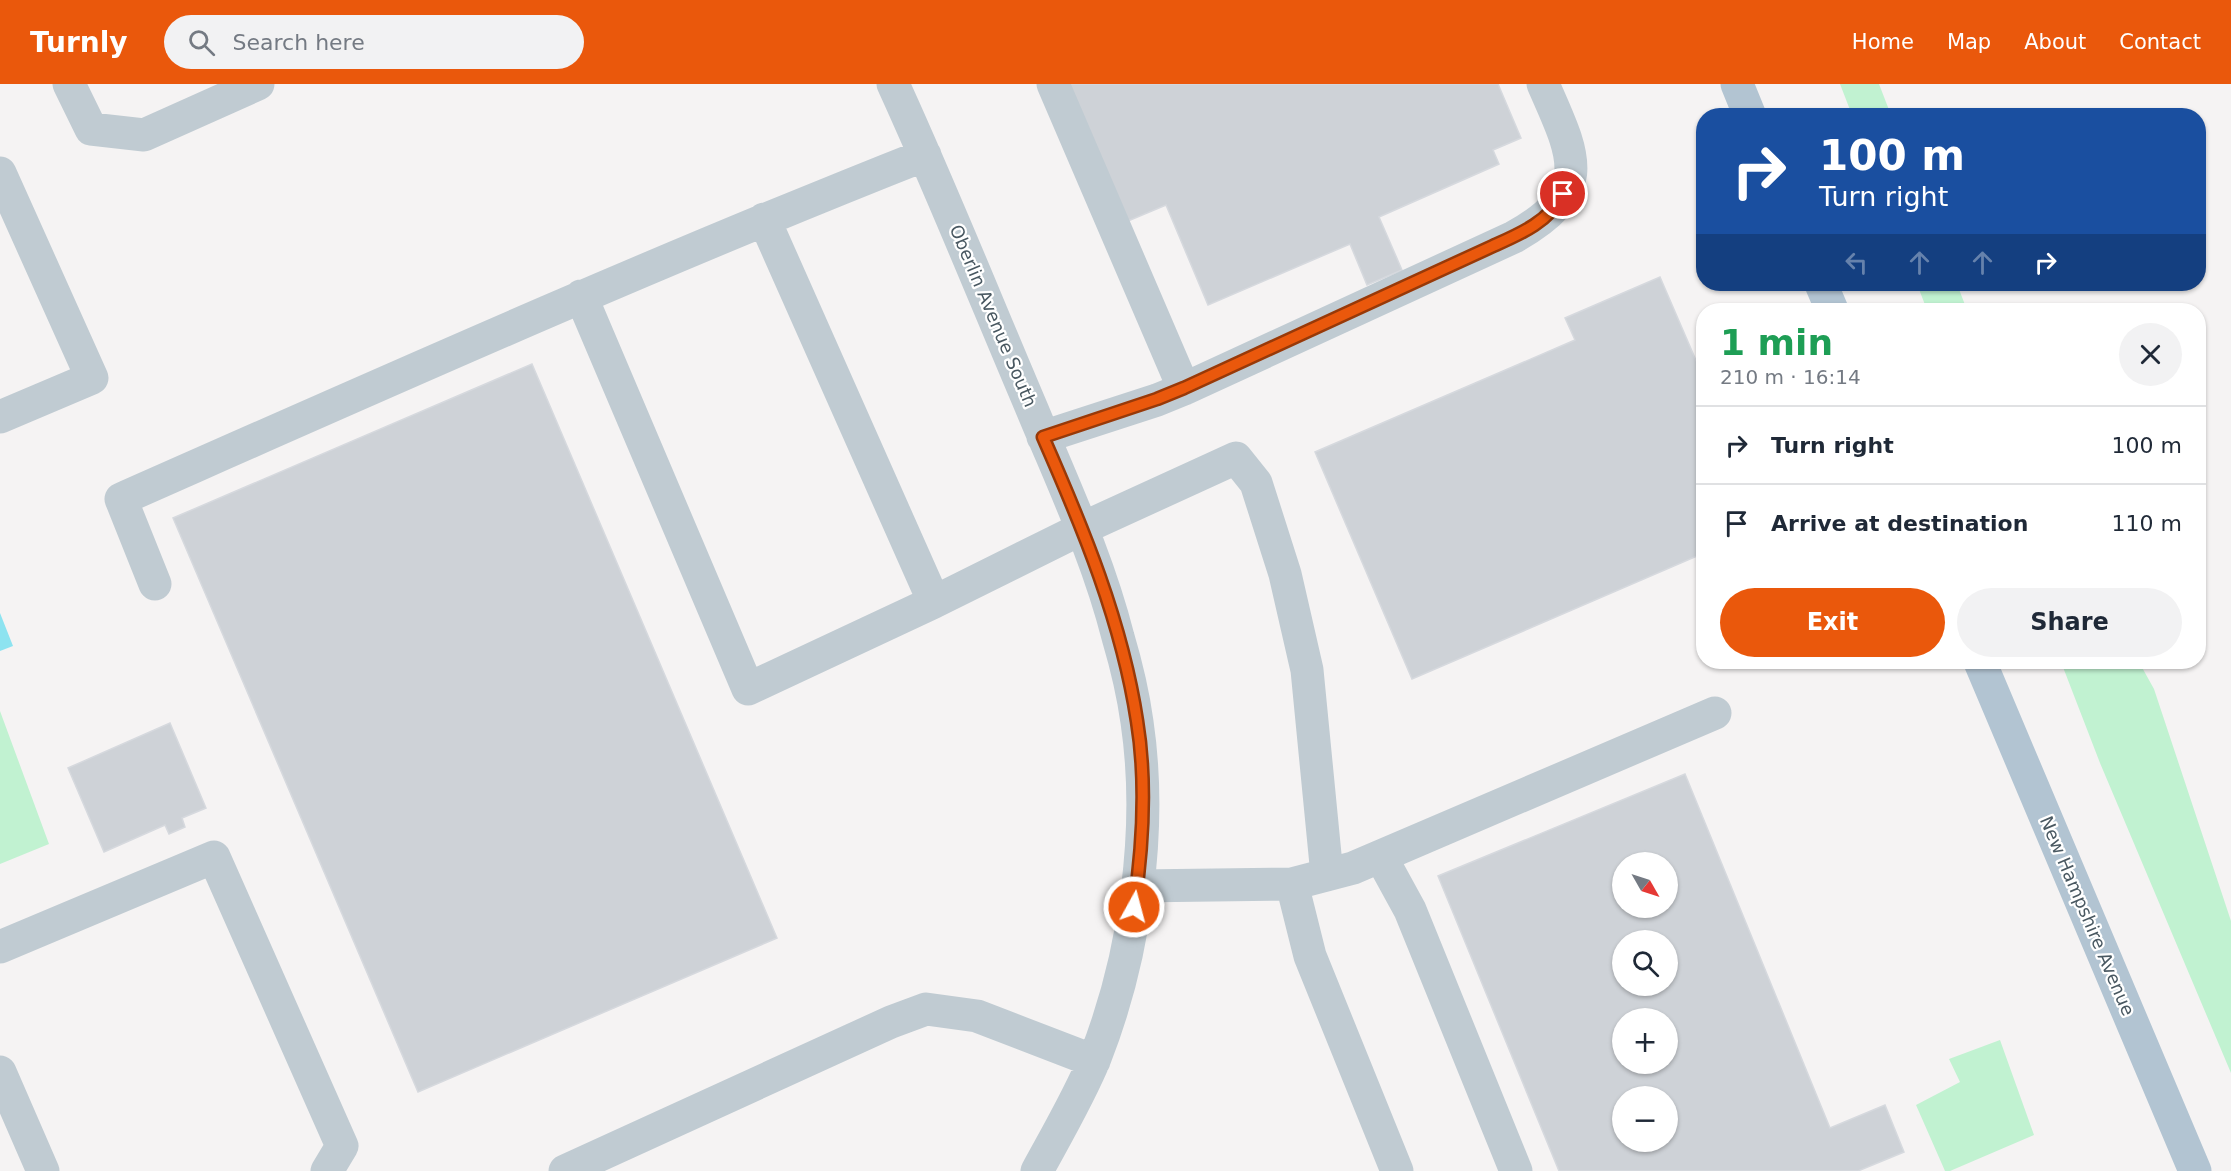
<!DOCTYPE html>
<meta charset="utf-8">
<style>
:root{--surface:#fff;--page:#f2f2f3;--text:#1f2937;--muted:#747a83;--line:#e0e1e3;--accent:#ea580c}
body{margin:0;font-family:"DejaVu Sans",sans-serif;background:var(--page);color:var(--text);height:100vh;display:flex;flex-direction:column;font-size:22px;white-space:nowrap}
*{box-sizing:border-box;margin:0}
p{font-size:20px;color:var(--muted)}
.icon{flex:none;width:33px;height:33px;fill:none;stroke:currentColor;stroke-width:2;stroke-linecap:round;stroke-linejoin:round}
.map{position:relative;flex:1;overflow:hidden}
.details{position:absolute;left:1696px;top:219px;width:510px;height:366px;display:flex;flex-direction:column;background:var(--surface);border-radius:24px;box-shadow:0 2px 4px #0004}
.details>*{flex:none}
.banner{position:absolute;left:1696px;top:24px;width:510px;height:183px;border-radius:24px;box-shadow:0 2px 4px #0004;background:#1a4fa0;color:#fff;overflow:hidden}
.needle{width:39px;rotate:129deg}
.controls{position:absolute;left:1612px;top:768px;display:grid;gap:12px}
.controls a{display:grid;place-items:center;width:66px;height:66px;border-radius:50%;background:var(--surface);box-shadow:0 2px 4px #0004;font-size:30px}
.pin{position:absolute;display:grid;place-items:center;width:51px;height:51px;color:#fff;margin:-26px;border:3px solid #fff;border-radius:50%;box-shadow:0 2px 6px #0007}
.me{position:absolute;width:66px;margin:-33px;rotate:7deg;stroke-linejoin:round;filter:drop-shadow(0 0 4px #0008)}
.turn{display:flex;align-items:center;gap:21px;height:126px;padding:0 24px;font-size:27px}
.turn .icon{width:78px;height:78px;stroke-width:2.5}
.turn b{display:block;font-size:42px;line-height:51px}
.lanes{display:flex;align-items:center;height:57px;padding:0 24px;background:#0003;justify-content:center;gap:30px;direction:ltr}
.lanes .off{opacity:.35}
.round{display:grid;place-items:center;flex:none;width:63px;height:63px;border-radius:32px;background:var(--page)}
.head{display:flex;align-items:center;justify-content:space-between;height:102px;padding:0 24px}
h1{font-size:36px;font-weight:700;line-height:45px;color:#1e9e55}
.action{display:flex;gap:12px;margin-top:auto;padding:12px 24px}
.action a{flex:1;height:69px;border-radius:36px;background:var(--accent);color:#fff;font-size:24px;font-weight:700;line-height:69px;text-align:center}
.action a+a{background:var(--page);color:var(--text)}
ul{padding:0;list-style:none}
li{display:flex;align-items:center;gap:18px;height:78px;padding:0 24px;border-top:2px solid var(--line)}
li div{flex:1}
li b{display:block;font-size:22px}
li em{font-style:normal}
header{display:flex;align-items:center;gap:36px;box-sizing:border-box;height:84px;padding:0 30px;background:var(--accent);color:#fff}
header strong{font-size:28px}
nav{display:flex;gap:33px;margin-inline-start:auto;font-size:21px}
.search{width:420px;height:54px;background:var(--page);display:flex;align-items:center;gap:15px;box-sizing:border-box;padding:0 21px;border-radius:33px;color:var(--muted);font-size:22px}
.map>svg:first-child{display:block}
</style>
<header>
<strong>Turnly</strong>
<div class="search"><svg class="icon" aria-label="search" viewBox="0 0 24 24"><circle cx="10" cy="10" r="6"/><path d="M15 15l6 6"/></svg>Search here</div>
<nav><a>Home</a><a>Map</a><a>About</a><a>Contact</a></nav>
</header>
<div class="map">
<svg width="2231" height="1087" viewBox="0 0 2231 1087">
<rect width="100%" height="100%" fill="#f5f3f3"/>
<!-- green -->
<path fill="#c1f2d1" d="M 1840,0 L 1879,0 L 1891,31 L 1852,31 Z
M 1917,200 L 1957,200 L 1967,226 L 1927,226 Z
M 2061,578 L 2139,578 L 2154,605 L 2231,837 L 2231,989 L 2100,679 Z
M 0,627 L 49,760 L 0,780 Z
M 2000,956 L 2034,1051 L 1950,1087 L 1945,1087 L 1916,1021 L 1960,998 L 1949,975 Z"/>
<!-- water -->
<path fill="#8de3f0" d="M 0,529 L 13,562 L 0,567 Z"/>
<!-- building -->
<path fill="#ced2d7" stroke="#d6d9de" stroke-width="1.5" fill-rule="evenodd" d="M 1069,0 L 1498,0 L 1521,54 L 1493,66 L 1499,80 L 1379,133 L 1402,186 L 1367,201 L 1350,160 L 1208,221 L 1166,121 L 1128,137 Z
M 1660,193 L 1704,295 L 1704,469 L 1412,595 L 1315,368 L 1575,256 L 1565,234 Z
M 532,280 L 777,854 L 418,1008 L 173,434 Z
M 170,639 L 206,724 L 182,734 L 185,743 L 169,750 L 165,741 L 104,768 L 68,684 Z
M 1685,690 L 1830,1044 L 1885,1021 L 1904,1068 L 1858,1087 L 1559,1087 L 1438,792 ZM 1623,778 L 1668,778 L 1668,824 L 1623,824 ZM 1623,856 L 1668,856 L 1668,902 L 1623,902 ZM 1623,934 L 1668,934 L 1668,980 L 1623,980 ZM 1623,1012 L 1668,1012 L 1668,1058 L 1623,1058 Z"/>
<g fill="none" stroke-linecap="round" stroke-linejoin="round">
<!-- minor -->
<path stroke="#c0cbd2" stroke-width="33" d="M 69,0 L 91,45 L 144,51 L 258,0
M 893,0 C 942,107 986,217 1032,325 C 1063,400 1098,474 1118,553 C 1126,580 1133,609 1137,638 C 1153,746 1135,872 1095,974 C 1080,1011 1056,1052 1037,1087
M 1053,0 L 1184,305
M 0,89 L 92,294 L 0,333
M 764,135 L 934,518
M 581,212 L 748,605 L 934,518 L 1083,444 L 1236,374 L 1256,399 L 1285,490 L 1307,586 L 1327,791
M 1043,353 L 1157,316 L 1184,305 L 1514,153 C 1596,107 1574,71 1543,0
M 155,500 L 121,415 C 388,297 654,178 925,71
M 1381,773 L 1410,826 L 1516,1087
M 1292,800 L 1310,872 L 1397,1087
M 1137,802 L 1292,800 L 1353,784 L 1715,629
M 0,863 L 214,773 L 342,1062 L 327,1087
M 0,988 L 43,1087
M 565,1087 L 891,938 L 926,925 L 977,932 L 1094,977"/>
<!-- major -->
<path stroke="#b2c4d2" stroke-width="33" d="M 1737,0 L 1750,32
M 1821,200 L 1832,226
M 1980,578 L 2195,1087"/>
</g>
<g fill="none" stroke-linecap="round" stroke-linejoin="round">
<!-- route casing -->
<g stroke="#983908" stroke-width="15">
<path id="route" d="M 1134,823 C 1143,762 1147,698 1137,637 C 1122,538 1083,444 1043,353 L 1157,315 L 1184,304 L 1493,162 C 1520,150 1549,138 1563,110"/>
</g>
<!-- route -->
<use href="#route" stroke="#ea580c" stroke-width="10"/>
</g>
<g text-anchor="middle" stroke-width="4.5" stroke-linejoin="round" paint-order="stroke">
<!-- street labels -->
<g font-size="18" fill="#495861" stroke="#fff">
<text transform="translate(993 232) rotate(67)" y="6">Oberlin Avenue South</text>
<text transform="translate(2087 832) rotate(67)" y="6">New Hampshire Avenue</text>
</g>
</g>
</svg>
<div class="controls">
<a><svg class="needle" viewBox="-14 -14 28 28"><path d="M0-13l5 13h-10z" fill="#e53935"/><path d="M0 13l5-13h-10z" fill="#747a83"/></svg></a>
<a><svg class="icon" aria-label="search" viewBox="0 0 24 24"><circle cx="10" cy="10" r="6"/><path d="M15 15l6 6"/></svg></a>
<a>+</a>
<a>−</a>
</div>
<div class="pin" style="left:1563px;top:110px;background:#d93025"><svg class="icon" aria-label="arrive" viewBox="0 0 24 24"><path d="M6 21V4h12l-3 4 3 4H6"/></svg></div>
<svg class="me" style="left:1134px;top:823px" viewBox="-20 -20 40 40"><circle r="17" fill="#ea580c" stroke="#fff" stroke-width="3"/><path d="M0-11L8 9 0 5-8 9z" fill="#fff"/></svg>
<div class="banner">
<div class="turn"><svg class="icon" aria-label="right" viewBox="0 0 24 24"><path d="M7 20v-9h11M14 6l5 5-5 5"/></svg><div><b>100 m</b>Turn right</div></div>
<div class="lanes"><svg class="icon off" aria-label="left" viewBox="0 0 24 24"><path d="M17 20v-9H6M10 6l-5 5 5 5"/></svg><svg class="icon off" aria-label="ahead" viewBox="0 0 24 24"><path d="M12 20V5M6 11l6-6 6 6"/></svg><svg class="icon off" aria-label="ahead" viewBox="0 0 24 24"><path d="M12 20V5M6 11l6-6 6 6"/></svg><svg class="icon" aria-label="right" viewBox="0 0 24 24"><path d="M7 20v-9h11M14 6l5 5-5 5"/></svg></div>
</div>
<section class="details">
<div class="head"><div><h1>1 min</h1><p>210 m · 16:14</p></div><a class="round"><svg class="icon" aria-label="close" viewBox="0 0 24 24"><path d="M6 6l12 12M18 6L6 18"/></svg></a></div>
<ul>
<li><svg class="icon" aria-label="right" viewBox="0 0 24 24"><path d="M7 20v-9h11M14 6l5 5-5 5"/></svg><div><b>Turn right</b></div><em>100 m</em></li>
<li><svg class="icon" aria-label="arrive" viewBox="0 0 24 24"><path d="M6 21V4h12l-3 4 3 4H6"/></svg><div><b>Arrive at destination</b></div><em>110 m</em></li>
</ul>
<div class="action"><a>Exit</a><a>Share</a></div>
</section>
</div>
